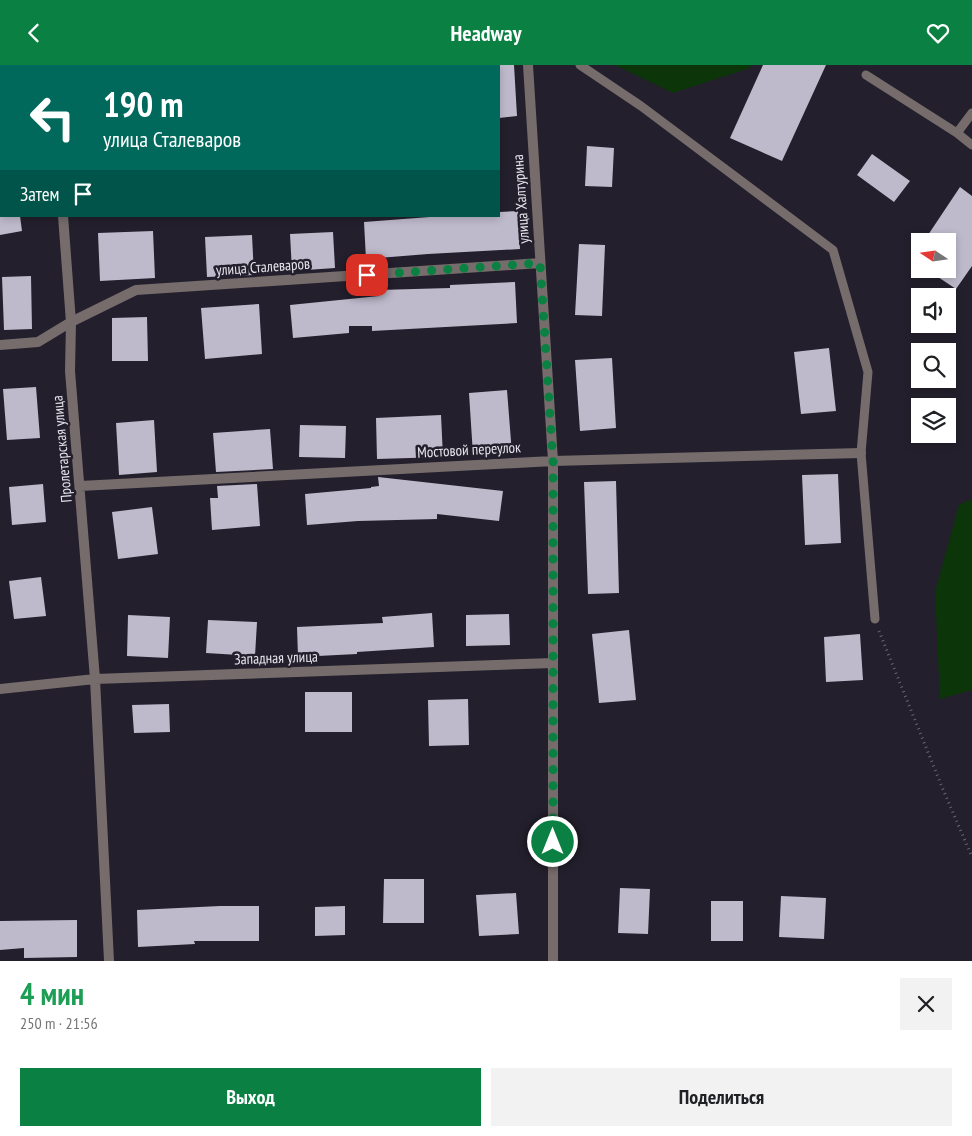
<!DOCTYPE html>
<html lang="ru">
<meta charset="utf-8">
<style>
:root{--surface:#fff;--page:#f2f2f2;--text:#202124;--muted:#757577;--accent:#0b8043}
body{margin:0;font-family:"PT Sans Narrow",sans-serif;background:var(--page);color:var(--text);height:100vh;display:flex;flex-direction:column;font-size:19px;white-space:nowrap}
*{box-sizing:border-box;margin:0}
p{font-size:16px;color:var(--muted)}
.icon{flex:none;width:28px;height:28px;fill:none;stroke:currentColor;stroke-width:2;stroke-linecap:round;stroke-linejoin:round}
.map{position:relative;height:896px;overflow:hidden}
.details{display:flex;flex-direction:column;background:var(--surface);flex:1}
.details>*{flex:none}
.guide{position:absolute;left:0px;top:0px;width:500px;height:152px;box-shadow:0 2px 8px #0003;background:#00695c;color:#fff;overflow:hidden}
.needle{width:32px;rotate:283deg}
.controls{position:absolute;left:911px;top:168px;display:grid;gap:10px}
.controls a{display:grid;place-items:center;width:45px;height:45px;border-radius:0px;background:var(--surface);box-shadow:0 2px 8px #0003;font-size:25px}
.pin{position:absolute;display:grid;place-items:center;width:42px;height:42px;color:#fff;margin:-21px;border-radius:10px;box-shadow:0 2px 8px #0006}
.me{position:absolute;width:55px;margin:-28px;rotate:0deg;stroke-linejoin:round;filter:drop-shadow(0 0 4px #0008)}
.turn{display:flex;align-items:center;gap:18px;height:105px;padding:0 20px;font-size:22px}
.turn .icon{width:65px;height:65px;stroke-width:2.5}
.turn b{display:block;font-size:35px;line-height:42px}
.then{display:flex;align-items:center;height:48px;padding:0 20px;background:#0003;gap:10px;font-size:19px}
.round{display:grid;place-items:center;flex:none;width:52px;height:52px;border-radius:0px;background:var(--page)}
.head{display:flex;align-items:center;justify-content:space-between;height:85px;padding:0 20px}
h1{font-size:30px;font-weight:700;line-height:38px;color:#1e9e55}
.primary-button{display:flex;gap:10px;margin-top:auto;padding:10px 20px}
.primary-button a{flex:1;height:58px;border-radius:0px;background:var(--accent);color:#fff;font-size:20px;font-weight:700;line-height:58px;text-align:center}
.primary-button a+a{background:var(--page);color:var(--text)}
header{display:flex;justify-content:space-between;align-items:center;height:65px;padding:0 20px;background:var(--accent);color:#fff;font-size:22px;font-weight:700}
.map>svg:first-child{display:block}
</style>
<header><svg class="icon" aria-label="back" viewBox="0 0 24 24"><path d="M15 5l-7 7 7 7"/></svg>Headway<svg class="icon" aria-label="heart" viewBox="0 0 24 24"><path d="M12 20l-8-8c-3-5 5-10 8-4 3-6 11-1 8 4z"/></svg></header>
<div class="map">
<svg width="972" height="896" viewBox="0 0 972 896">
<rect width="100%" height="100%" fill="#231f2c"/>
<!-- green -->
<path fill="#0c360a" d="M 615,0 L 751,0 L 750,3 L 673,28 Z
M 972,434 L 972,625 L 940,634 L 935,527 L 959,440 Z"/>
<!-- building -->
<path fill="#bebacc" d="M 499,0 L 514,0 L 517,51 L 499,53 Z
M 763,0 L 826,0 L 782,96 L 730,73 Z
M 587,81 L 614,83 L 612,122 L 585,121 Z
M 872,89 L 910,116 L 894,137 L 857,110 Z
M 960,122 L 972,131 L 972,201 L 956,224 L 926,204 L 948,204 L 948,176 L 924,176 Z
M 518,146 L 520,184 L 428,189 L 366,194 L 364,157 L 443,151 L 499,151 L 499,147 Z
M 0,151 L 20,151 L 22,166 L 0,170 Z
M 153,166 L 155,213 L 100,216 L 98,168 Z
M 333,167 L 335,203 L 292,206 L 290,169 Z
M 252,170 L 254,210 L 207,212 L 205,172 Z
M 579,179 L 605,180 L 602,251 L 575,250 Z
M 31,211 L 32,264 L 4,265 L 2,212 Z
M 515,217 L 517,258 L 372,266 L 372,261 L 349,261 L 349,268 L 293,273 L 290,240 L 379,231 L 379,225 L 450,223 L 450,220 Z
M 259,239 L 262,289 L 205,294 L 201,243 Z
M 147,252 L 148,296 L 112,296 L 112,253 Z
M 829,283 L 836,346 L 801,349 L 794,287 Z
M 612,293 L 616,363 L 580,366 L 575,295 Z
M 36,322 L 40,373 L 7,375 L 3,324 Z
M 507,325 L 512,389 L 473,390 L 469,328 Z
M 441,350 L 443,392 L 377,394 L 376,353 Z
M 154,355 L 157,407 L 119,410 L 116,358 Z
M 300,360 L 346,361 L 345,393 L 299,392 Z
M 270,364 L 273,404 L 216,407 L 213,368 Z
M 838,409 L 841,478 L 805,480 L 802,410 Z
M 378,412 L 503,426 L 499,456 L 437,449 L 437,454 L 358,456 L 307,460 L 305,429 L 371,423 L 371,422 L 379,421 Z
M 616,416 L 619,528 L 588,529 L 584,417 Z
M 43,419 L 46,457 L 12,460 L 9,422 Z
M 257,419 L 260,461 L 212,465 L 210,433 L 218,433 L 217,421 Z
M 152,442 L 158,489 L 118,494 L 112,447 Z
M 41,512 L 46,551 L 14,554 L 9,516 Z
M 432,548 L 434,582 L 357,587 L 357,589 L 298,592 L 297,562 L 383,558 L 382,552 Z
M 509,549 L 510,580 L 466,581 L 466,550 Z
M 128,550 L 170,552 L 168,593 L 127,591 Z
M 208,555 L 257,557 L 255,591 L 206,588 Z
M 629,565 L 636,635 L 599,638 L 592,569 Z
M 860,569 L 863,615 L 826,617 L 824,572 Z
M 305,627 L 352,627 L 352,667 L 305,667 Z
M 468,634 L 469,680 L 429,681 L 428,635 Z
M 169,639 L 170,667 L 134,668 L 132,640 Z
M 384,814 L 424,814 L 424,858 L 383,858 Z
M 620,823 L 650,824 L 648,869 L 618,868 Z
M 516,828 L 519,869 L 479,871 L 476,830 Z
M 781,831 L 826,833 L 824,874 L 779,872 Z
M 711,836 L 743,836 L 743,876 L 711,876 Z
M 220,841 L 259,841 L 259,876 L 194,876 L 195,879 L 138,882 L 137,845 Z
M 345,841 L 345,870 L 315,871 L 315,842 Z
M 77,855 L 77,892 L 24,893 L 24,883 L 0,885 L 0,856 Z"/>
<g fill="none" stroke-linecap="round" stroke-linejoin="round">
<!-- path -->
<path stroke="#6a6772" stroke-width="3" stroke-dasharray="1 4" stroke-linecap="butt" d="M 879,566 L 942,722 L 972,792"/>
<!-- service -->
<path stroke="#756c6b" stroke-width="9" d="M 580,0 L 641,41 L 833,185 L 868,307 L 861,388 L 875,554
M 866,10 L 957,68 L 972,80
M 957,68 L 972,48"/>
<!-- minor -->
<path stroke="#756c6b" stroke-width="10" d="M 53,0 L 53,1
M 528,0 L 553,396 L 553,896
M 63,151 L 71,257 L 70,306 L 95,614 L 109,896
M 0,280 L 38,277 L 71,257 L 136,225 L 540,198
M 80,421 L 553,396 L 861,388
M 0,624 L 95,614 L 553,598"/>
</g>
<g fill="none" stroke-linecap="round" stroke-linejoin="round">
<!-- route -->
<path stroke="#0b8043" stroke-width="9" stroke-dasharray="0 16.2" d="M 367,210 L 540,198 L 553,396 L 553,777"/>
</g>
<g text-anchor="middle" stroke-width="5" stroke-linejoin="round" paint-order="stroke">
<!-- street labels -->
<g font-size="15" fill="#e6e4ed" stroke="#231f2c">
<text transform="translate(521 134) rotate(-94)" y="5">улица Халтурина</text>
<text transform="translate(263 202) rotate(-4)" y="5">улица Сталеваров</text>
<text transform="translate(62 384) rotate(-95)" y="5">Пролетарская улица</text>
<text transform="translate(469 385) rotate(-3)" y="5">Мостовой переулок</text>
<text transform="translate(276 593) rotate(-2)" y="5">Западная улица</text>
</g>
</g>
</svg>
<div class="controls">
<a><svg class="needle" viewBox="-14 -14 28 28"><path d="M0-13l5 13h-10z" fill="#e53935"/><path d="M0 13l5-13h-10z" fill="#757577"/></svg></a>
<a><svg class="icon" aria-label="sound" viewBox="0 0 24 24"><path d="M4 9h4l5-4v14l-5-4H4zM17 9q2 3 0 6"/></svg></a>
<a><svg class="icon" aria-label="search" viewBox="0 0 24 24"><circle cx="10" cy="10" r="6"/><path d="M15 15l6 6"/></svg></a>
<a><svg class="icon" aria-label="layers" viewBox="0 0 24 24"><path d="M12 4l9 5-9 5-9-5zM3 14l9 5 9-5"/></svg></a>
</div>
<div class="pin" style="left:367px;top:210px;background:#d93025"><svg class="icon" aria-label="arrive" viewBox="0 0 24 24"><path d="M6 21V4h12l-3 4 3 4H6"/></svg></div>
<svg class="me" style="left:553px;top:777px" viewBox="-20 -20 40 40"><circle r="17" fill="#0b8043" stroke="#fff" stroke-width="3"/><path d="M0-11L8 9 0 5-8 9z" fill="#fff"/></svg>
<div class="guide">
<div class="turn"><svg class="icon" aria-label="left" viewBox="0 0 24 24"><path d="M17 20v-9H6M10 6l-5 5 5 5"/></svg><div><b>190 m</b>улица Сталеваров</div></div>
<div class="then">Затем<svg class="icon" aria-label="arrive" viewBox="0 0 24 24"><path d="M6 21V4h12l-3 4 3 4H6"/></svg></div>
</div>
</div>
<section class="details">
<div class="head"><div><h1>4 мин</h1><p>250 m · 21:56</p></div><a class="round"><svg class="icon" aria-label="close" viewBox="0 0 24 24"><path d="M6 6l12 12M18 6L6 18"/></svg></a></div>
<div class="primary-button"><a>Выход</a><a>Поделиться</a></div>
</section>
